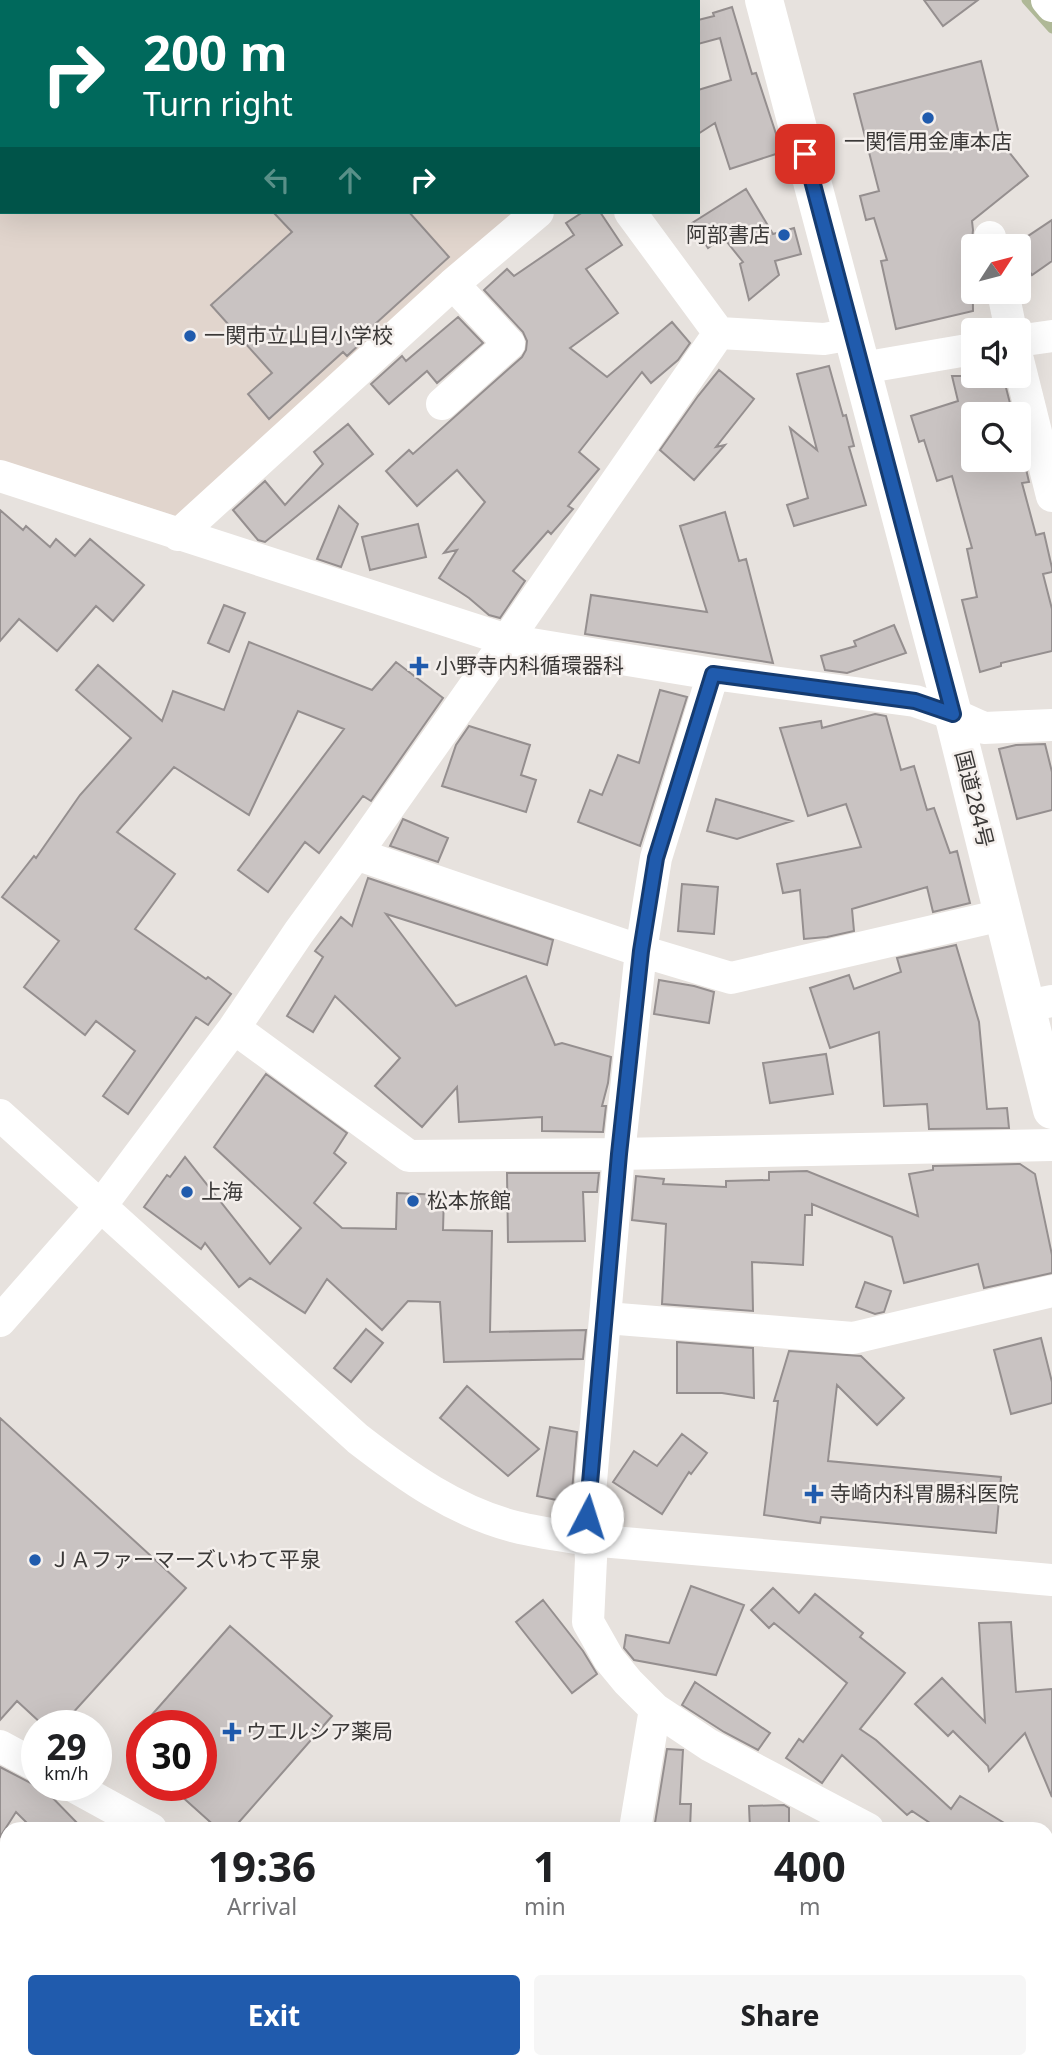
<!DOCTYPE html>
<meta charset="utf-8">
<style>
:root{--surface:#fff;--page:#f6f6f6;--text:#202124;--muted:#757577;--accent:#205bad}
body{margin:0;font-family:"Noto Sans","Noto Sans JP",sans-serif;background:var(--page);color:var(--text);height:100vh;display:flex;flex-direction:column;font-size:26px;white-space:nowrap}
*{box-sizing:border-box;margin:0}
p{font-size:23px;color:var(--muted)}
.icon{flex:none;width:38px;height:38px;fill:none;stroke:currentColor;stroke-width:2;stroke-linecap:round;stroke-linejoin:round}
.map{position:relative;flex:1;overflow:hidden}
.panel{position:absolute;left:0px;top:1822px;width:1054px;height:247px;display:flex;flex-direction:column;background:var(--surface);border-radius:21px 21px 0 0;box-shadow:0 7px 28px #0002}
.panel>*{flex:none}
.top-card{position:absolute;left:0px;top:0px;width:700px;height:214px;box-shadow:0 7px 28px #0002;background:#00695c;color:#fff;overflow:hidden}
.needle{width:46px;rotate:54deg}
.fabs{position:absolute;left:961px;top:234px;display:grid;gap:14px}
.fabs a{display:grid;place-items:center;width:70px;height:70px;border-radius:7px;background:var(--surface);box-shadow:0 7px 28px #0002;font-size:35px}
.speed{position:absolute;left:21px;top:1710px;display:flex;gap:14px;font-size:35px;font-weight:700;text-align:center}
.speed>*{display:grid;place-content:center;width:91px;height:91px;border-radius:50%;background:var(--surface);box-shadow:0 7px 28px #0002;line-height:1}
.speed small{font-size:18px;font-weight:400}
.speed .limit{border:10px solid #d22;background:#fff;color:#111}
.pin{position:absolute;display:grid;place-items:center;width:60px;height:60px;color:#fff;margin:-30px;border-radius:14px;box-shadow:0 4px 10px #0006}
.me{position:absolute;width:77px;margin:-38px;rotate:5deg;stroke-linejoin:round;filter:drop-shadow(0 0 5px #0008)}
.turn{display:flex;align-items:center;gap:24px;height:147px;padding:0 28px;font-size:32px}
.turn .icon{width:91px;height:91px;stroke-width:2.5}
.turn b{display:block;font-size:49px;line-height:60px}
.lanes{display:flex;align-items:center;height:66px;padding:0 28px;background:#0003;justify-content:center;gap:35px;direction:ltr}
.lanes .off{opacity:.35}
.eta{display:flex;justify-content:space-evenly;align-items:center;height:119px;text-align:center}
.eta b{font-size:42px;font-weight:700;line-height:49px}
.primary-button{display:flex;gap:14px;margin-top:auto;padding:14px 28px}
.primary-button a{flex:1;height:80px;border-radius:7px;background:var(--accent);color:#fff;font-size:28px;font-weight:700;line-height:80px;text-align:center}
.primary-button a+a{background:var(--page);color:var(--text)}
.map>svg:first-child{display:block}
</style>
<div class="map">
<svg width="1052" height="2068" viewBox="0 0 1052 2068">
<rect width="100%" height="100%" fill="#e7e2de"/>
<!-- built -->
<path fill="#e1d5cd" d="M 0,0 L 443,0 L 445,2 L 2,2 L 2,212 L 520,212 L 176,516 L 0,460 Z"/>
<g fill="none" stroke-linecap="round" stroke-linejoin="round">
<!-- stream -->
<path stroke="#afb897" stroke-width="9" d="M 1026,0 L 1052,29"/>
</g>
<!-- building -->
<path fill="#c9c3c2" stroke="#958f8f" stroke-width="2" d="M 924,0 L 978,0 L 943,26 Z
M 732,7 L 752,74 L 756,73 L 782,152 L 730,169 L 715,123 L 698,134 L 698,90 L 731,80 L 720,38 L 698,44 L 698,20 L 714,16 L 713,13 Z
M 981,61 L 1001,142 L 1028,176 L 972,221 L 973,230 L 972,240 L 973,311 L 896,329 L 881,261 L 887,260 L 874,218 L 866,220 L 860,196 L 879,191 L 854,94 Z
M 746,189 L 773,234 L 794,228 L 801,254 L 775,261 L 779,275 L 749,300 L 740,264 L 743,262 L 723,237 L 708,248 L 692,223 Z
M 273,212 L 409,212 L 449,257 L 374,325 L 377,328 L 347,356 L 343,352 L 269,419 L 248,394 L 272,373 L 211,305 L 292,232 Z
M 583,212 L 600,212 L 622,245 L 586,269 L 618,313 L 570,348 L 607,377 L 672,322 L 690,343 L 678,360 L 651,383 L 642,372 L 579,452 L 599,469 L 568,506 L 573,509 L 551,534 L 548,531 L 513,571 L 525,581 L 500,618 L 489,615 L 469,598 L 439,578 L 457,550 L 444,553 L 485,502 L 457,470 L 417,506 L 386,471 L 409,450 L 413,454 L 522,357 L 526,350 L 527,341 L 523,332 L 484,290 L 507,269 L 514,276 L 574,235 L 566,223 Z
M 1052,220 L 1052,261 L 1032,275 L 1018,255 L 1018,247 L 1013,246 Z
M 458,317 L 483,343 L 437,383 L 427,371 L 389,404 L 371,384 L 402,356 L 406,361 Z
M 829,366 L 843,416 L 846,415 L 854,446 L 849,447 L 866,505 L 794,526 L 787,505 L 808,498 L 790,428 L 817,450 L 797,374 Z
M 719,370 L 754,399 L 716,447 L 725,445 L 694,480 L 660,450 L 698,396 Z
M 952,376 L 1003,376 L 1013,415 L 973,415 L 973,460 L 1024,460 L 1029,482 L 1022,483 L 1036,535 L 1044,533 L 1052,568 L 1052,572 L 1043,574 L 1052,609 L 1052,651 L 1001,663 L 1001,666 L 980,672 L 962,600 L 977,597 L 967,549 L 972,548 L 952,476 L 937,481 L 924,440 L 919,442 L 911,416 L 958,401 Z
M 348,424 L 373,454 L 265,542 L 258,540 L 233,510 L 265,481 L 285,505 L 323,464 L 314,452 Z
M 339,506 L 358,524 L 341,567 L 317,559 Z
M 0,510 L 23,530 L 26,526 L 50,547 L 56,539 L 75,556 L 90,539 L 144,585 L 113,621 L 96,606 L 57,651 L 19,619 L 0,641 Z
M 725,512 L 739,561 L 746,559 L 773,663 L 585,634 L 591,595 L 707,612 L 680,526 Z
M 418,524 L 426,557 L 370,570 L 362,537 Z
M 224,605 L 245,613 L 229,652 L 208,643 Z
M 894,625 L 906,653 L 847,673 L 825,670 L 821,656 L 856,646 L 854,641 Z
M 249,642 L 372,690 L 396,662 L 443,698 L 371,801 L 363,796 L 319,853 L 305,842 L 268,892 L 238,870 L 344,729 L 298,711 L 249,815 L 174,767 L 117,832 L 175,874 L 135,929 L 206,979 L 208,977 L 231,994 L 208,1025 L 196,1017 L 128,1114 L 103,1096 L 135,1051 L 96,1021 L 85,1035 L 24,987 L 59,941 L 2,897 L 34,856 L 36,858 L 80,795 L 131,738 L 76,690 L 98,665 L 162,721 L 173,691 L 224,710 Z
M 660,690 L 687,697 L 640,846 L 578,822 L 590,790 L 602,795 L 618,755 L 639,763 Z
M 875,714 L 886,716 L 901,770 L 914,766 L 927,810 L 934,808 L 950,853 L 957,851 L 970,903 L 933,912 L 927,887 L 852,909 L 854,931 L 827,937 L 804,939 L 800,890 L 783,893 L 777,864 L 861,847 L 846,804 L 808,816 L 780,728 L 821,721 L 822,728 Z
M 469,726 L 530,745 L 521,775 L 536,780 L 526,812 L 442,786 L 456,745 Z
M 1045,744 L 1052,772 L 1052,810 L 1017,819 L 999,749 L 1016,745 Z
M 716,799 L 792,821 L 737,839 L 707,831 Z
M 403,819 L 448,838 L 438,862 L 390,846 Z
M 368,878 L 553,940 L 547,965 L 386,914 L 456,1006 L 526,976 L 555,1045 L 562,1043 L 611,1057 L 608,1083 L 602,1106 L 606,1106 L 603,1132 L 542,1131 L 542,1117 L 459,1122 L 457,1087 L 422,1127 L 375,1086 L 400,1058 L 335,996 L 313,1032 L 287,1016 L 323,957 L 315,951 L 341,917 L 352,926 Z
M 682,884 L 718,887 L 714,934 L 678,931 Z
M 956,945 L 979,1022 L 987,1109 L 1007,1108 L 1009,1128 L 929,1129 L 927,1104 L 884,1106 L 879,1032 L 830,1048 L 810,988 L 849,975 L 854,989 L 901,972 L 897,958 Z
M 659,980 L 694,986 L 714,992 L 709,1023 L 654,1014 Z
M 826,1054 L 833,1094 L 770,1103 L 763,1063 Z
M 266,1074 L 347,1133 L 334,1153 L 346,1163 L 314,1203 L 342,1228 L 396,1229 L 397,1193 L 444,1195 L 443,1230 L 492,1231 L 490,1332 L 586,1330 L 583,1359 L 444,1362 L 440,1302 L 408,1301 L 382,1330 L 327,1279 L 305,1313 L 250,1278 L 239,1287 L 205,1243 L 201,1249 L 144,1207 L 167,1175 L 170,1177 L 185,1157 L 270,1264 L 301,1228 L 214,1147 Z
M 1020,1164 L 1035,1174 L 1052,1255 L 1052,1273 L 984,1288 L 978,1264 L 904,1283 L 892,1237 L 812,1204 L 812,1215 L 805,1215 L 803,1265 L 752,1262 L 753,1311 L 662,1304 L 666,1224 L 632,1220 L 636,1176 L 664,1179 L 663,1184 L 726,1187 L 726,1181 L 769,1180 L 769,1172 L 807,1171 L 918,1216 L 909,1174 L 933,1170 L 933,1166 Z
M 507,1173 L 599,1173 L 597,1192 L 583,1192 L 585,1241 L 508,1242 Z
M 865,1282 L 891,1291 L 884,1312 L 875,1314 L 856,1307 Z
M 366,1329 L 383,1343 L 351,1382 L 334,1368 Z
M 1041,1338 L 1052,1382 L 1052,1403 L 1011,1414 L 994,1350 Z
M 677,1342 L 753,1348 L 754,1398 L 722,1393 L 677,1393 Z
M 789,1351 L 861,1356 L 904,1398 L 877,1425 L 837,1385 L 828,1461 L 1001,1477 L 996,1533 L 821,1517 L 820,1523 L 764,1515 L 778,1401 L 774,1401 Z
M 467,1386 L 539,1449 L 508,1476 L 440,1418 Z
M 0,1418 L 186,1588 L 61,1726 L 44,1726 L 17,1701 L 0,1720 Z
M 550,1427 L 577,1432 L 571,1503 L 537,1496 Z
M 682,1434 L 707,1453 L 691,1474 L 689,1472 L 662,1514 L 613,1482 L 634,1451 L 657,1466 Z
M 691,1586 L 744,1605 L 716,1675 L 634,1660 L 624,1648 L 626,1635 L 669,1643 Z
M 773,1588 L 799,1613 L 815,1594 L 863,1633 L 860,1637 L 905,1673 L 860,1729 L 876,1740 L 951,1809 L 960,1796 L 1014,1829 L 939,1829 L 912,1811 L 907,1815 L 842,1755 L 822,1783 L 786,1758 L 799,1739 L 803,1742 L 847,1683 L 774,1623 L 769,1628 L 751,1610 Z
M 543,1600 L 583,1651 L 597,1674 L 572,1693 L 516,1622 Z
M 1011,1622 L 1016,1692 L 1052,1689 L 1052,1797 L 1025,1733 L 989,1771 L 988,1766 L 953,1731 L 948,1736 L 915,1704 L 942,1678 L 985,1722 L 979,1623 Z
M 230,1626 L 332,1716 L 233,1829 L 218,1829 L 169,1785 L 201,1785 L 201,1726 L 142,1726 Z
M 695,1682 L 770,1733 L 758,1750 L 724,1732 L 682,1705 Z
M 667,1749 L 683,1750 L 680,1804 L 691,1804 L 690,1829 L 654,1829 Z
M 0,1767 L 46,1791 L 83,1829 L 33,1829 L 16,1812 L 0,1837 Z
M 784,1805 L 789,1808 L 789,1829 L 750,1829 L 749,1806 Z"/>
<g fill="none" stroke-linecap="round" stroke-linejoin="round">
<!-- minor -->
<path stroke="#fff" stroke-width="32" d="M 470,0 L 472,2
M 1047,0 L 1052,6
M 583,2 L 586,0
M 630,212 L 719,333
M 990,237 L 992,247
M 1003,292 L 1011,331
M 719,333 L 824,339 L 853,334
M 1018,341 L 1052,336
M 1018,360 L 1052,496
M 862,368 L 973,349
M 442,404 L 509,344 L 453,284
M 0,476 L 507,640 L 713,674 L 915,701 L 953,714 L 984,728 L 1052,725
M 178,535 L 453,284 L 538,212
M 713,674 L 656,858 L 641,951 L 619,1154 L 588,1517 L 591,1559 L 588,1622 L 609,1659 L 628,1682 L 655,1709 L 709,1745 L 868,1829
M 356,854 L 641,951 L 731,978 L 1002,915
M 1027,1006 L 1052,1001
M 234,1028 L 409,1156 L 619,1154 L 1052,1145
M 0,1115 L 358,1439 C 406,1476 456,1512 516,1527 C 540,1533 565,1536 589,1540 L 1052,1580
M 606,1318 L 853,1338 L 1052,1291
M 0,1321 L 100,1207 L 234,1028 L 299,932 L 356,854 L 507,640 L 719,333
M 0,1746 L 37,1766
M 71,1785 L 151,1829
M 635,1829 L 655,1709
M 0,1889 L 7,1890
M 1046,1902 L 1052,1899
M 1046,1983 L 1052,1984"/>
<!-- highway -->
<path stroke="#fff" stroke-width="38" d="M 764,0 L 953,714 L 1052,1110"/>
</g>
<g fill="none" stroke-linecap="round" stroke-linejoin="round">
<!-- route casing -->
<g stroke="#153b70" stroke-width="18">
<path id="route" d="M 587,1517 L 619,1154 L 641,951 L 656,858 L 713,674 L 915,701 L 953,714 L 805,154"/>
</g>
<!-- route -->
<use href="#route" stroke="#205bad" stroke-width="12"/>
</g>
<!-- markers -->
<g fill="#205bad" stroke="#f4efec" stroke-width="2.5">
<circle cx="928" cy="118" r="7"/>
<circle cx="784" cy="235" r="7"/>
<circle cx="190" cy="336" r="7"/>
<path d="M415.5 655.5h7v7h7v7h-7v7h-7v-7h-7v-7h7z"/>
<circle cx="187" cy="1192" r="7"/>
<circle cx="413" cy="1201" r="7"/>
<path d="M810.5 1483.5h7v7h7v7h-7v7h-7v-7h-7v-7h7z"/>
<circle cx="35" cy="1560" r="7"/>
<path d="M228.5 1721.5h7v7h7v7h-7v7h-7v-7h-7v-7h7z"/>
</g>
<g text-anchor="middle" stroke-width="5" stroke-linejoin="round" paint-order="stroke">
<!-- poi labels -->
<g font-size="21" fill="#3a3837" stroke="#f4efec" text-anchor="start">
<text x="928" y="149" text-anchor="middle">一関信用金庫本店</text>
<text x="770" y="242" text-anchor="end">阿部書店</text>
<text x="204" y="343">一関市立山目小学校</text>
<text x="435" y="673">小野寺内科循環器科</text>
<text x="201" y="1199">上海</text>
<text x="427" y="1208">松本旅館</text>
<text x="830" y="1501">寺崎内科胃腸科医院</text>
<text x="49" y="1567">ＪＡファーマーズいわて平泉</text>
<text x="246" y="1739">ウエルシア薬局</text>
</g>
<!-- street labels -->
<g font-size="21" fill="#3a3837" stroke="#f4efec">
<text transform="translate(974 799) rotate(76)" y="7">国道284号</text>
</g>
</g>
</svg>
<div class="fabs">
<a><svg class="needle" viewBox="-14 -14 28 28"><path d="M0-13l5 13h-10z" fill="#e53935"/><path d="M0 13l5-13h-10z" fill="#757577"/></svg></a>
<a><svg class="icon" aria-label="sound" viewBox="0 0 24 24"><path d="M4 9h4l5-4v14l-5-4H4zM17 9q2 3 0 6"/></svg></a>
<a><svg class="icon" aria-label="search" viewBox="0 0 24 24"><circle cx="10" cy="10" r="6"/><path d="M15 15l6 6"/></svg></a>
</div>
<div class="speed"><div>29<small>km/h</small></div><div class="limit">30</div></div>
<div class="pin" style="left:805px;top:154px;background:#d93025"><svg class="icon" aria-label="arrive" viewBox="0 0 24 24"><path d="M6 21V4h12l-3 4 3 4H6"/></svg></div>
<svg class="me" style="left:587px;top:1517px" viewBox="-20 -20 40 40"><circle r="19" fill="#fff"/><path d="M0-13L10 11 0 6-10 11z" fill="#205bad"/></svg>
<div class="top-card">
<div class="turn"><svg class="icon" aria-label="right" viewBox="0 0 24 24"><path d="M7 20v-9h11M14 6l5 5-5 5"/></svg><div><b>200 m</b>Turn right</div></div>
<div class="lanes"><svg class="icon off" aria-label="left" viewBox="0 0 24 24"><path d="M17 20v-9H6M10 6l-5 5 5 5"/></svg><svg class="icon off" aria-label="ahead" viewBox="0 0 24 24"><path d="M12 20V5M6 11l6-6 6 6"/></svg><svg class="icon" aria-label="right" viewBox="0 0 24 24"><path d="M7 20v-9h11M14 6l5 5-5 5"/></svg></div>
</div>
<section class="panel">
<div class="eta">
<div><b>19:36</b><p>Arrival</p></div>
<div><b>1</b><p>min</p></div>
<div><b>400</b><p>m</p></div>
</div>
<div class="primary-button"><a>Exit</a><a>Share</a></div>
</section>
</div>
